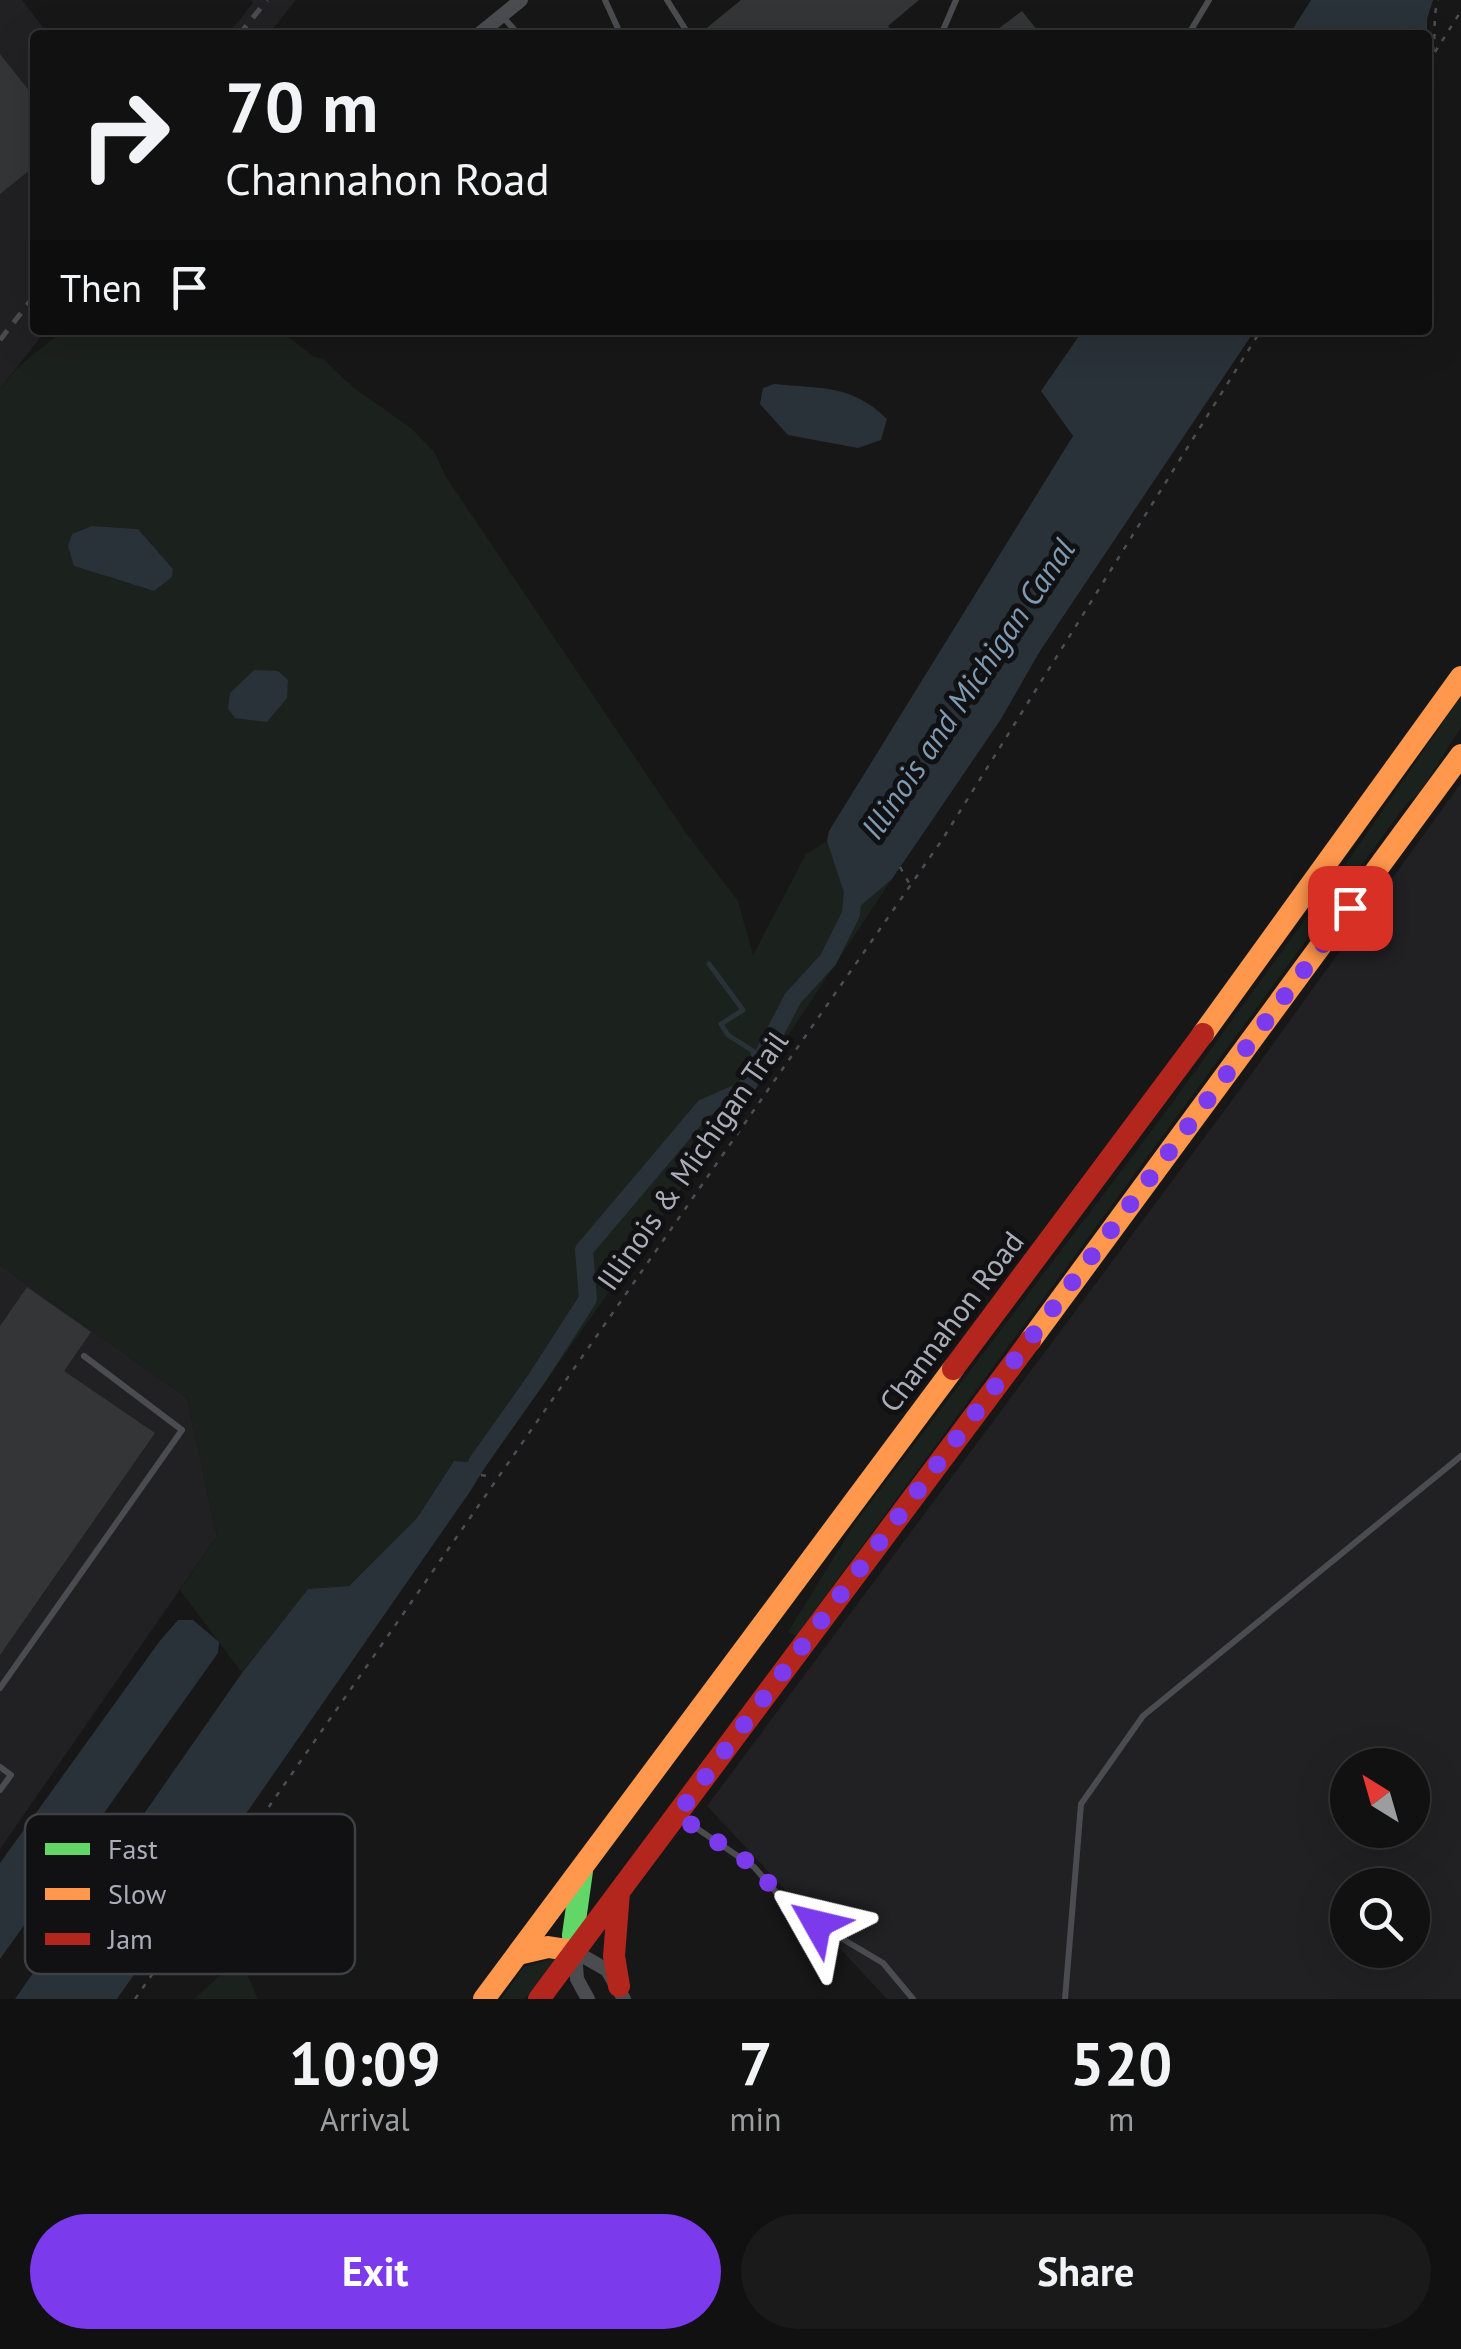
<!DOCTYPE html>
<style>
:root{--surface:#111;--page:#1a1a1a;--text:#f1f3f6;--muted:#9c9d9f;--line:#303131;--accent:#7c3aed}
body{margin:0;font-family:"PT Sans",sans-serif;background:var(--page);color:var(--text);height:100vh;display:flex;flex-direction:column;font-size:38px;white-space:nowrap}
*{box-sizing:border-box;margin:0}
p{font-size:32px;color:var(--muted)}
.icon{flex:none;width:55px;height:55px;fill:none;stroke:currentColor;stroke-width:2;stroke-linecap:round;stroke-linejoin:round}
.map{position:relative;height:1999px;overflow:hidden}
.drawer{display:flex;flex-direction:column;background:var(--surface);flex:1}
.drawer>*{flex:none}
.top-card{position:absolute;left:30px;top:30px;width:1402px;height:305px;border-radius:10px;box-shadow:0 10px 40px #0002,0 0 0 2px var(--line);background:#111;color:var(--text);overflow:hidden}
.needle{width:65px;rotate:323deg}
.tools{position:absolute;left:1330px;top:1748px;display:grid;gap:20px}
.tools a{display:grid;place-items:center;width:100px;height:100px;border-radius:50%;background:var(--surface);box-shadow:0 10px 40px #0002,0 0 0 2px var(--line);font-size:50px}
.pin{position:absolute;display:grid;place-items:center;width:85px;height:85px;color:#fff;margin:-42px;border-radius:20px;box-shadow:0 5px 15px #0006}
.me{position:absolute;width:110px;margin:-55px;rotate:307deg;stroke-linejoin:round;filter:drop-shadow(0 0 8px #0008)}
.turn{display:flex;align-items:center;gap:35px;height:210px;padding:0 30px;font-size:45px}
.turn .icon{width:130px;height:130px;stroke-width:2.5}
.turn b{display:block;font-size:70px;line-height:85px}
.then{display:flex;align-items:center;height:95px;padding:0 30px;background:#0003;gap:20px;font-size:38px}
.eta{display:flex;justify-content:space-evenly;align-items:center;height:170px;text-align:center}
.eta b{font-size:60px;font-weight:600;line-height:70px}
.primary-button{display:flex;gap:20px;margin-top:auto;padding:20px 30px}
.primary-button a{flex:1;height:115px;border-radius:60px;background:var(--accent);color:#fff;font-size:40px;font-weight:600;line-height:115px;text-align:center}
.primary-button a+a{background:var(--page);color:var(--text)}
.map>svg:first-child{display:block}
</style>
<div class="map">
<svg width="1461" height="1999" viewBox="0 0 1461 1999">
<rect width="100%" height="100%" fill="#171717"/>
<!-- built -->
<path fill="#212124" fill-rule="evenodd" d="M 0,0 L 22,0 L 49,35 L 35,35 L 35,330 L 46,330 L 0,389 Z
M 251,0 L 296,0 L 268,35 L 227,35 L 253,3 Z
M 1461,783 L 1461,1999 L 887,1999 L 707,1806 L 1239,1091 ZM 1348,1765 L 1412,1765 L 1412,1830 L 1348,1830 ZM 1348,1885 L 1412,1885 L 1412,1950 L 1348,1950 Z
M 0,1265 L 187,1398 L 217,1536 L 0,1849 Z"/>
<!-- green -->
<path fill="#1b211c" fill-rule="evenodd" d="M 64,330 L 279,330 L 313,356 L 323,359 L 354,388 L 411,428 L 435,453 L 446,477 L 686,833 L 738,901 L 753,955 L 806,854 L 827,841 L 851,913 L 892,879 L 766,1069 L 484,1469 L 490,1446 L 468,1462 L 454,1461 L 417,1518 L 348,1586 L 308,1589 L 242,1673 L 180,1590 L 217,1536 L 187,1398 L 0,1265 L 0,389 L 19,366 ZM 92,526 L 138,529 L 173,569 L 172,577 L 154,591 L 106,576 L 69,553 L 72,534 Z
M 1461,696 L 1461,727 L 1419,794 L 1407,803 L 796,1636 L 788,1632 L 855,1523 L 1161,1118 L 1359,845 Z
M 557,1957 L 525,1999 L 501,1999 L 524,1967 Z
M 227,1969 L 246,1972 L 258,1999 L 194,1999 Z"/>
<!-- water -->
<path fill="#2a3239" d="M 1311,0 L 1433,0 L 1427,19 L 1427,35 L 1289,35 Z
M 1083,330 L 1255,330 L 1040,651 L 1001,719 L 892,879 L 851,914 L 827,841 L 829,831 L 1073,436 L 1041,391 Z
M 774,384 C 820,389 852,384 887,419 L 881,440 L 858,448 L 788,435 L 760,404 L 763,388 Z
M 92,526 L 138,529 L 173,569 L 172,577 L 154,591 L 74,566 L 68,546 L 72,534 Z
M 254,670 L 278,671 L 288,680 L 287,698 L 267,722 L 235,718 L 228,709 L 230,693 Z
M 491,1444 L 484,1469 L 469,1493 L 117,1999 L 15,1999 L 242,1673 L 308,1589 L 349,1586 L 417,1518 L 454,1461 L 468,1462 Z
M 178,1620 L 193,1620 L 219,1642 L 218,1653 L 0,1959 L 0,1863 L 159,1642 Z"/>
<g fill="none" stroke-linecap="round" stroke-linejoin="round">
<!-- stream -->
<path stroke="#2a3239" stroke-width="5" d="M 709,964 L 743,1010 L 721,1024 L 728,1035 L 753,1051 L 755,1071"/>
<!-- canal -->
<path stroke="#2a3239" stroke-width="18" d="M 477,1463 L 537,1378 L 588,1299 L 584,1250 L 704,1108 L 745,1090 L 793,998 L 828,960 L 851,914 L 853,890"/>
</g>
<!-- building -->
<path fill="#343537" d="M 741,0 L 919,0 L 888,26 L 896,35 L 698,35 Z
M 1022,11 L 1041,35 L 990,35 Z
M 0,54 L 35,98 L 35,166 L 0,194 Z
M 27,1287 L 91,1332 L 64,1371 L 155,1433 L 0,1655 L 0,1326 Z"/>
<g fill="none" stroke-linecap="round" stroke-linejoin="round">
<!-- path -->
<path stroke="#4d4e52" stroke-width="2.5" stroke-dasharray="5 8" stroke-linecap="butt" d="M 1435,52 L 1461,11
M 1428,64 C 1439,46 1431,21 1438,0
M 900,867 L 909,883
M 481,1475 L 494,1477
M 135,1999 L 942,840 L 1261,330"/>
<!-- lane -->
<path stroke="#4b4c50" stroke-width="6" d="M 605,0 L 620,33 L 618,35
M 667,0 L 689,35
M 503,17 L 519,35
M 941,35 L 956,0
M 1188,35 L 1209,0
M 0,1688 L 182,1430 L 84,1356
M 0,1767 L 11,1775 L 0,1790
M 680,1817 L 754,1867 L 789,1907 L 883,1963 L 913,1999
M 1065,1999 L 1081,1804 L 1143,1716 L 1461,1456"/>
<!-- street -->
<path stroke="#4b4c50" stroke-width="14" d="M 478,35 L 521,0
M 574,1951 L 607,1970 L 624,1999
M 575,1952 L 577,1979 L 588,1999"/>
<!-- fast -->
<path stroke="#63d668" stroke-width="22" d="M 574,1951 L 573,1935 L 582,1871"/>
<!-- slow -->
<path stroke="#ff974d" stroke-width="22" d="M 1203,1034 L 1461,677
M 1030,1341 L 1461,755
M 518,1954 L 548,1947 L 574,1951
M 484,1999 L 953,1369"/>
<!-- jam -->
<path stroke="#b3261e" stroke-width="22" d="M 953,1369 L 1203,1034
M 619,1892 L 614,1956 L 619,1986
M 539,1999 L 1030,1341"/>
<!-- rail -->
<path stroke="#4b4c4f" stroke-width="5" stroke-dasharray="12 10" stroke-linecap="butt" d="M 239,35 L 267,0
M 0,340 L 35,295"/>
</g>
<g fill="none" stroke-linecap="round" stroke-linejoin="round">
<!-- route -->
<path stroke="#7c3aed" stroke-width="18" stroke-dasharray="0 32.4" d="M 817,1924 L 789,1907 L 754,1866 L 677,1815 L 1350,908"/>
</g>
<g text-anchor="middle" stroke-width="10" stroke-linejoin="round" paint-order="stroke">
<!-- street labels -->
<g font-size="30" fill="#a8adb8" stroke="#111113">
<text transform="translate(693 1161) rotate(-55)" y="10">Illinois &amp; Michigan Trail</text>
<text transform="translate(952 1322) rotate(-53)" y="10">Channahon Road</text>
</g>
<!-- water labels -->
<g font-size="32" font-style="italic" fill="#7f9bb3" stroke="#111113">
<text transform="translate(968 689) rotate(-56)" y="11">Illinois and Michigan Canal</text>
</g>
</g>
<!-- legend -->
<rect x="25" y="1814" width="330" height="160" rx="15" fill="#111113" stroke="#3e4045" stroke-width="2.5"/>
<rect x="45" y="1843" width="45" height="12" fill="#63d668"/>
<rect x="45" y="1888" width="45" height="12" fill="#ff974d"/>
<rect x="45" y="1933" width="45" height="12" fill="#b3261e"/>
<g font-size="28" fill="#a8adb8">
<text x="108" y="1859">Fast</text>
<text x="108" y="1904">Slow</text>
<text x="108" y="1949">Jam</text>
</g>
</svg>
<div class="tools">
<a><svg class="needle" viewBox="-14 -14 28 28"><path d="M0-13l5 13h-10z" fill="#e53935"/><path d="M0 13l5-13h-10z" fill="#9c9d9f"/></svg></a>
<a><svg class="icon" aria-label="search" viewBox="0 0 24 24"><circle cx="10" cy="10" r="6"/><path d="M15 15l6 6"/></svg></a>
</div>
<div class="pin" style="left:1350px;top:908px;background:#d93025"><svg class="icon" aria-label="arrive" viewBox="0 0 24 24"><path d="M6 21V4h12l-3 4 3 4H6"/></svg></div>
<svg class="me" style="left:817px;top:1924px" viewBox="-20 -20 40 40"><path d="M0-17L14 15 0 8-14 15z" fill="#7c3aed" stroke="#fff" stroke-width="4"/></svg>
<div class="top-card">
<div class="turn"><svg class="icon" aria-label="right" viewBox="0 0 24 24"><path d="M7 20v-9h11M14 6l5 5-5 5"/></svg><div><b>70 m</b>Channahon Road</div></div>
<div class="then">Then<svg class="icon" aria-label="arrive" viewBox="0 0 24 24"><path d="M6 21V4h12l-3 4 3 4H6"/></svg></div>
</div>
</div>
<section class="drawer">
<div class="eta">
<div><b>10:09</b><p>Arrival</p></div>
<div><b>7</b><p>min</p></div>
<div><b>520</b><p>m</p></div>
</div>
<div class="primary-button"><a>Exit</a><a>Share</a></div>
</section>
